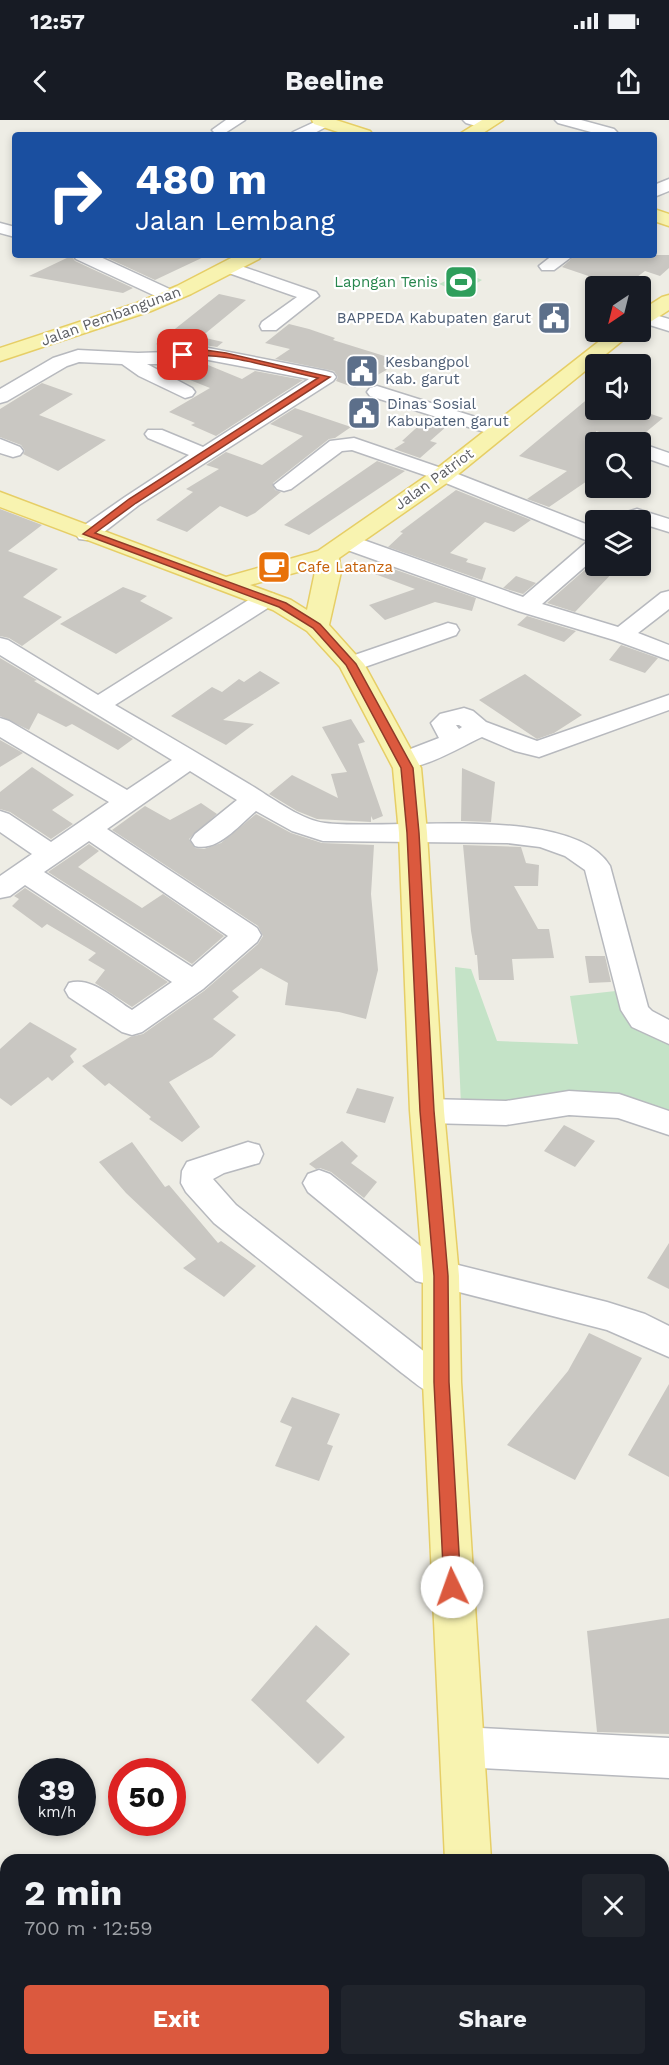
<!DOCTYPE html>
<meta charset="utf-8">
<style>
:root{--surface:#171b24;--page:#20242c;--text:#f1f3f6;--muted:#9ea1a6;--accent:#db593e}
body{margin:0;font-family:"Work Sans",sans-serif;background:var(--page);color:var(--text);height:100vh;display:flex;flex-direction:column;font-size:22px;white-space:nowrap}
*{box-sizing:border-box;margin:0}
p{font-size:20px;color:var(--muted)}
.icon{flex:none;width:33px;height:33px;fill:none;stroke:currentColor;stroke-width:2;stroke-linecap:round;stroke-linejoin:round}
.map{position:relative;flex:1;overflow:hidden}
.drawer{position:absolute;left:0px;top:1734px;width:669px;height:212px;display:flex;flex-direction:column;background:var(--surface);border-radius:18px 18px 0 0;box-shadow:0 3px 9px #0003}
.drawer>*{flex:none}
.guide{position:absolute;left:12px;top:12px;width:645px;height:126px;border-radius:6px;box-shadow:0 3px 9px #0003;background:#1a4fa0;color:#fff;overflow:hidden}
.needle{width:39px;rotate:215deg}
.fabs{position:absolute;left:585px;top:156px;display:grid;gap:12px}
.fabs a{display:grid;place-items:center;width:66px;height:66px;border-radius:6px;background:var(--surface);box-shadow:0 3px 9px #0003;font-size:30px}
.speed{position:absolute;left:18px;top:1638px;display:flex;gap:12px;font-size:30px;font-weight:700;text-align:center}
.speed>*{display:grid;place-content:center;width:78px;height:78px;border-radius:50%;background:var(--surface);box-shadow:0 3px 9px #0003;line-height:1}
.speed small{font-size:15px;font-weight:400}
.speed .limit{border:9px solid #d22;background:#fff;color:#111}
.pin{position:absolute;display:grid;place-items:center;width:51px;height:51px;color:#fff;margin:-26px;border-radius:12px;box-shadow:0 3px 9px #0006}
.me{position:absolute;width:66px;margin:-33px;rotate:357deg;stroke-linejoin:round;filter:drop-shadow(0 0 4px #0008)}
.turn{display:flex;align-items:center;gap:21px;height:126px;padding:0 24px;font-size:27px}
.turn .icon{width:78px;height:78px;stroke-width:2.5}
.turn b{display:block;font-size:42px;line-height:51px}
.round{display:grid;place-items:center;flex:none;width:63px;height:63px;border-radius:6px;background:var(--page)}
.summary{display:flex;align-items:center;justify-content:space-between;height:102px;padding:0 24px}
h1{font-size:36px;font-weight:700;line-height:45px}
.cta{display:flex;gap:12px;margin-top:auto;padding:12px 24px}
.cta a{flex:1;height:69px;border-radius:6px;background:var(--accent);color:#fff;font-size:24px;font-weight:700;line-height:69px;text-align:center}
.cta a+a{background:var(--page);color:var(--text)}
.status{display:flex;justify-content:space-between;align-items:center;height:42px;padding:0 30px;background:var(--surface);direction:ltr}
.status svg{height:16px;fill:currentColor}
header{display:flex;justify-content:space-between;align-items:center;height:78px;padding:0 24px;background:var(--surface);font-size:27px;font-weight:700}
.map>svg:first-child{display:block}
</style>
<div class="status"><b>12:57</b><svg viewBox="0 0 49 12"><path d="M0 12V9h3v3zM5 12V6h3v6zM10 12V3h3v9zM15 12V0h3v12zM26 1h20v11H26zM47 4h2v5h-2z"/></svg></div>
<header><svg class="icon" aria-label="back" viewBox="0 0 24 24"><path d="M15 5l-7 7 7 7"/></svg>Beeline<svg class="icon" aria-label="share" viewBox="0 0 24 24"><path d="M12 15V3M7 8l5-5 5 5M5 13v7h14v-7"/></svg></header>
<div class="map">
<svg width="669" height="1945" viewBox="0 0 669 1945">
<rect width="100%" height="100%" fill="#eeede5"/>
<!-- green -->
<path fill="#c4e3c7" d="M 464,152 L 482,160 L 460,173 L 439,164 Z
M 455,847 L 471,849 L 497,921 L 578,924 L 570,876 L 625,870 L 669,917 L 669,1003 L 657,999 L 461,985 Z"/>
<!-- building -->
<path fill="#c9c7c2" d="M 101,135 L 208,135 L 155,160 Z
M 576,135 L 669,135 L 669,148 L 660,156 L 645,151 L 625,166 L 618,166 L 562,147 Z
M 71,136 L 75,141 L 133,168 L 123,173 L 29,156 Z
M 219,174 L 246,180 L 201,217 L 223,222 L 217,227 L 198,224 L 168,230 L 156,224 Z
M 289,204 L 309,209 L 335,218 L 333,220 L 394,239 L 383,246 L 388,249 L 355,268 L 336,261 L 338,257 L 334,251 L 275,239 L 290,229 L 265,223 Z
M 208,245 L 242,259 L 255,251 L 303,260 L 216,316 L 191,305 L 195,303 L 169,292 L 210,268 L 185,258 Z
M 42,263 L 73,274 L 39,295 L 106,320 L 58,351 L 23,334 L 25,331 L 21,325 L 0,317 L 0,289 Z
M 596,272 L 596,290 L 639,290 L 663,298 L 634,322 L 596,311 L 596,361 L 590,359 L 549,387 L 527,379 L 567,351 L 519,336 Z
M 295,288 L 351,307 L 335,318 L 329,319 L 273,363 L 275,370 L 281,372 L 255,393 L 247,397 L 220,386 L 187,412 L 156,400 L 193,372 L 186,369 L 219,349 L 206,345 L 226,332 L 262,345 L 303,316 L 270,304 Z
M 426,299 L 447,306 L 430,321 L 437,323 L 420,338 L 394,329 L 405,322 L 402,321 Z
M 377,341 L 405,351 L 309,415 L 284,405 Z
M 456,370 L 531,400 L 514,412 L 485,402 L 450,433 L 468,439 L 466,442 L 486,448 L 482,460 L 388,427 L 403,413 L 400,412 Z
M 0,389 L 42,405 L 8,431 L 58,449 L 23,477 L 62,497 L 22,526 L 9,518 L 0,516 Z
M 596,440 L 596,446 L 619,446 L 575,492 L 547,483 Z
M 385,446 L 476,478 L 472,491 L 435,482 L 385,500 L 369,485 L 415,469 L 375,454 Z
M 516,456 L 536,463 L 523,474 L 503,468 Z
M 123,467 L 147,476 L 140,481 L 173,498 L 116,534 L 60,504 Z
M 527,496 L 576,511 L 564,522 L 517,505 Z
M 621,525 L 658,538 L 645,553 L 609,540 Z
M 0,538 L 37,560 L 34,561 L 133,619 L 118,630 L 72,604 L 66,607 L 38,593 L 29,610 L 0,596 Z
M 260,551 L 280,563 L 223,600 L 254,604 L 226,625 L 171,596 L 212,567 L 222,572 L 239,559 L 244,562 Z
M 525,554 L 582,595 L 554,613 L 537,619 L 479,580 Z
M 351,599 L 365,622 L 358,624 L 383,696 L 373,700 L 371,696 L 371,702 L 317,699 L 297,691 L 269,674 L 292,655 L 338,678 L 331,654 L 347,652 L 322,607 Z
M 0,620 L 23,633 L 0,647 Z
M 32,647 L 74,675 L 52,690 L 73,704 L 51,719 L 10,692 L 0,689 L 0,672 Z
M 462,648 L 495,662 L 491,702 L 461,701 Z
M 201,683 L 217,694 L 189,719 L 195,728 L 204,729 L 221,723 L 256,694 L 291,713 L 322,723 L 374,725 L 371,774 L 378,850 L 366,899 L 339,892 L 285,885 L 288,863 L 261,848 L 232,871 L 239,877 L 213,899 L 236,915 L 212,937 L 169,962 L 200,1007 L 182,1022 L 149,999 L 151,997 L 109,963 L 105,966 L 82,946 L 130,917 L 143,914 L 204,871 L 258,824 L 263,816 L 258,806 L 112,710 L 145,686 L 170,700 Z
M 89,724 L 99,731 L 78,747 L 142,788 L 163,774 L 224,816 L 192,844 L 48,752 Z
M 463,725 L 521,727 L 526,743 L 539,745 L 538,766 L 514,766 L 538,809 L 549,809 L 554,838 L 512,839 L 514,860 L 479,860 L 477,835 L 475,835 L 471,811 Z
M 25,768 L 168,862 L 132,887 L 95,863 L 105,850 L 88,840 L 96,833 L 47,804 L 42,808 L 12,786 L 19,779 L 14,776 Z
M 585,836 L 605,836 L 611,862 L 589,863 Z
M 30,902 L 77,929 L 70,936 L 74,942 L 52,961 L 48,957 L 11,986 L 0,978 L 0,929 Z
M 357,968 L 394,977 L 385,1003 L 346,993 Z
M 564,1005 L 595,1021 L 575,1047 L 544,1031 Z
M 342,1021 L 358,1036 L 351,1043 L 377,1062 L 364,1078 L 331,1052 L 320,1048 L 316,1049 L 309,1044 Z
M 132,1022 L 165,1067 L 169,1065 L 218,1123 L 221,1121 L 256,1146 L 224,1177 L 183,1148 L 196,1139 L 126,1073 L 99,1042 Z
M 669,1123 L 669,1169 L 647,1158 Z
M 589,1213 L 642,1238 L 575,1360 L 507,1325 L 568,1251 Z
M 669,1264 L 669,1357 L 628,1335 Z
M 292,1277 L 340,1294 L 327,1324 L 333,1326 L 319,1361 L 275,1346 L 292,1307 L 280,1302 Z
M 669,1498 L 669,1614 L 597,1612 L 587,1511 Z
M 316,1505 L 350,1534 L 306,1581 L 345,1617 L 318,1644 L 251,1580 Z"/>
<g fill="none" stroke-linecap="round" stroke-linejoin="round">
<!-- minor casing -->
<g stroke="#b7b9be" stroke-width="3">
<path id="minor" d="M 226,0 L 245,0 L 225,13 L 215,13 L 212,10 Z
M 319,0 L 333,0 L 335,2 L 311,15 L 290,15 L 293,12 Z
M 463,0 L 483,0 L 484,1 L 476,6 L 466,3 Z
M 555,0 L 581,0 L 614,9 L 617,12 L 615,15 L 602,15 L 558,3 Z
M 669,59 L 669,71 L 654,77 L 654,65 Z
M 0,103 L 15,107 L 15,117 L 0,113 Z
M 73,135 L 96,135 L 176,172 L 179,176 L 176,180 L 164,180 L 76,139 Z
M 553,135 L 574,135 L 554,150 L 542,150 L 539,146 Z
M 229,142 L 316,172 L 319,176 L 276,210 L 262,210 L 260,206 L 262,202 L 297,177 L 223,151 L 220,147 L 223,143 Z
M 645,192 L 669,199 L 669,211 L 640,202 L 640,193 Z
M 198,226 L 326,251 L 333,253 L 336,257 L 333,261 L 139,385 L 95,419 L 87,420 L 79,419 L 76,414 L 79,409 L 125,377 L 189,335 L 148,318 L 145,314 L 148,310 L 162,310 L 203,327 L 309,259 L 198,238 L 168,244 L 147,244 L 192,268 L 195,272 L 192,276 L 185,278 L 139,256 L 122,244 L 79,242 L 67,246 L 7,281 L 0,283 L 0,269 L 53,238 L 78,230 L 138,233 L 168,232 Z
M 377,266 L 504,306 L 507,310 L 504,314 L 497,316 L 370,276 L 367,272 L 370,268 Z
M 354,318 L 450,351 L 596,408 L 596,437 L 542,484 L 618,507 L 661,473 L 669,471 L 669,489 L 638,513 L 669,525 L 669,540 L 614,520 L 518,491 L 339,427 L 336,422 L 339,417 L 347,415 L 355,417 L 523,477 L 588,421 L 436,359 L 352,330 L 342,331 L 291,369 L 284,371 L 277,369 L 274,365 L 330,321 Z
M 0,319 L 20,327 L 23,331 L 20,335 L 13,337 L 0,333 Z
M 640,323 L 669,333 L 669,346 L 640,336 Z
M 637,389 L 669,399 L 669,412 L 640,403 L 640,400 L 614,400 L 617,395 Z
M 266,472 L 274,474 L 277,479 L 274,484 L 115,585 C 160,611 204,637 249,664 C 269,676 302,701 325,703 C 391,711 572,683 610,746 L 648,887 L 652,891 L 669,900 L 669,924 L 632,907 L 621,890 L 585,750 L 565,736 L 540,727 L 507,723 L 323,721 L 292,711 L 256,691 C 239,705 218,732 195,726 L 191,720 L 195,714 L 237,680 L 190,651 L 107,709 L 257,808 L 261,815 L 257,822 L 203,869 L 142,912 L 132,915 L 122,912 L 69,877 L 65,870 L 69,863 C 91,856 113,878 132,890 L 172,862 L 25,765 L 10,776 L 0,778 L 0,756 L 32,734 L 0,712 L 0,691 L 9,694 L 51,722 L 109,682 L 0,617 L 0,598 L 9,601 L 127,670 L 172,640 L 0,535 L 0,518 L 8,520 L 98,575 L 258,474 ZM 89,721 L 228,816 L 192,847 L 44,752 Z
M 448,503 L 456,505 L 459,510 L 456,515 L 359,549 L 351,551 L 343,549 L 339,544 L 343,539 Z
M 669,575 L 669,590 L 539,637 L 515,631 L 482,617 C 460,627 419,653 395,647 L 392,641 L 395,635 L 439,618 L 431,603 L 440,594 L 464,588 L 473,591 L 486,602 L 537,621 ZM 456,605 L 459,605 L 462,607 L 459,609 Z
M 569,971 L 619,974 L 669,991 L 669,1015 L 618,998 L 569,995 L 506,1005 L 427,1003 L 416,999 L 412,991 L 416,983 L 427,979 L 506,981 Z
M 248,1022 L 259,1025 L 263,1034 L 259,1043 L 224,1053 L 213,1059 L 236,1085 L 426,1233 L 454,1251 L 459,1262 L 454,1273 C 432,1281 420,1266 402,1253 L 214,1103 L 186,1072 L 181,1063 L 182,1051 L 187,1042 Z
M 319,1050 L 330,1054 L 438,1140 L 607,1182 L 645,1194 L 669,1206 L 669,1237 L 607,1210 L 416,1161 L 308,1072 L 303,1063 L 308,1054 Z
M 461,1607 L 669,1618 L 669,1658 L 461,1647 L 447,1641 L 441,1627 L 447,1613 Z
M 532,1940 L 577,1940 L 575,1945 L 530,1945 Z"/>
</g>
<!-- major casing -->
<g stroke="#e6ce66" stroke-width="3">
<path id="major" d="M 312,0 L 336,0 L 370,11 L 373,15 L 347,15 L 314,4 Z
M 482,0 L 503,0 L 480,15 L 458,15 Z
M 654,89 L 669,94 L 669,106 L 654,101 Z
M 237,135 L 262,135 L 259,139 L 191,174 L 151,191 L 0,241 L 0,228 L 137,183 L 177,166 Z
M 669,175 L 669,190 L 647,204 L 640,206 L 640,191 L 662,177 Z
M 611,212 L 633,212 L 451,360 L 339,438 L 341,452 L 329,505 L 364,544 L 421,648 L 427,713 L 444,991 L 459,1156 L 461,1262 L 491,1740 L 445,1740 L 423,1262 L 423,1156 L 410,991 L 399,713 L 393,648 L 340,547 L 307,511 L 273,490 L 0,387 L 0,372 L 226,457 L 318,431 L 435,350 ZM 316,447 L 307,490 L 291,480 L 250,465 Z
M 457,1940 L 506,1940 L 507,1945 L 457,1945 Z"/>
</g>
<!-- minor -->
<use href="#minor" fill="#fff" fill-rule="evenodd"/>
<!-- major -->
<use href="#major" fill="#f8f3b0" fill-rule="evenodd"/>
</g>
<!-- route -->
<path fill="#db593e" stroke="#8e3a28" stroke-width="1.5" d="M 198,229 L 226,233 L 330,257 L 136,383 L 95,413 L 286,483 L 320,504 L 356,544 L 413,648 L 419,713 L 434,991 L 448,1156 L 449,1262 L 461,1467 L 458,1473 L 452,1475 L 446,1473 L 444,1467 L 434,1262 L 434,1156 L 420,991 L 407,713 L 401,648 L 346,545 L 313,508 L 279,487 L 83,414 L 129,379 L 318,258 C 280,250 221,230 183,237 L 179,235 Z"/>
<!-- icons -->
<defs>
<g id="stadium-square" transform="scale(1.725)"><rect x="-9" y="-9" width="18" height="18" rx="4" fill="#2e9e5b" stroke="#fff"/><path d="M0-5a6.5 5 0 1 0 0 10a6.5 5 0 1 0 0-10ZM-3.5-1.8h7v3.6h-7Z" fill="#fff"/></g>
<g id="civic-square" transform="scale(1.725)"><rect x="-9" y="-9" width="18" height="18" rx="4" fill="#5c6f8a" stroke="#fff"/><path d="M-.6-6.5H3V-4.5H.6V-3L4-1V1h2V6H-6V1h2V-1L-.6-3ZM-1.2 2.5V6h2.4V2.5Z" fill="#fff"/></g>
<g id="cafe-square" transform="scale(1.725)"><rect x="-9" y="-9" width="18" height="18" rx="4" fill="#e8710a" stroke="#fff"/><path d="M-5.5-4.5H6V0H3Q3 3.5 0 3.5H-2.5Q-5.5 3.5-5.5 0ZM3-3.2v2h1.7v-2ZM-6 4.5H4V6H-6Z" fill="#fff"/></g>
</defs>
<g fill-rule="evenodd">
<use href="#stadium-square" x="461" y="162"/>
<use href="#civic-square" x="554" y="198"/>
<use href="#civic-square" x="362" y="251"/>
<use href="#civic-square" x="364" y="293"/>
<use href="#cafe-square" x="274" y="447"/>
</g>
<g text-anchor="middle" stroke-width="4.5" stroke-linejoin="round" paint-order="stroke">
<!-- far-leisure labels -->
<g font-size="15" fill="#27864d" stroke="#fff" text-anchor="end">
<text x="438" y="167">Lapngan Tenis</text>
</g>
<!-- far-street labels -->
<g font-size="15" fill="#5d5f64" stroke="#fff">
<text transform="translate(111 196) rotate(-20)" y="5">Jalan Pembangunan</text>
<text transform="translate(434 359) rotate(-36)" y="5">Jalan Patriot</text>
</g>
<!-- far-service labels -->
<g font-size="15" fill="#4e5e75" stroke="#fff" text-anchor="start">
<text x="531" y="203" text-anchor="end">BAPPEDA Kabupaten garut</text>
<text x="385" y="247">Kesbangpol<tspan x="385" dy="17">Kab. garut</tspan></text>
<text x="387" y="289">Dinas Sosial<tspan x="387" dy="17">Kabupaten garut</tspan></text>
</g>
<!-- far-food labels -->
<g font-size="15" fill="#c56008" stroke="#fff" text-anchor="start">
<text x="297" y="452">Cafe Latanza</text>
</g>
</g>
</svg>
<div class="fabs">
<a><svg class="needle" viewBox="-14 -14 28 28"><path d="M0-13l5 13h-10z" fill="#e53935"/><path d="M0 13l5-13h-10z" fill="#9ea1a6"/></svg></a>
<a><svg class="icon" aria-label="sound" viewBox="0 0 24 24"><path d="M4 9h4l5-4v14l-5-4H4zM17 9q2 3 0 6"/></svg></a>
<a><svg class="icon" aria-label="search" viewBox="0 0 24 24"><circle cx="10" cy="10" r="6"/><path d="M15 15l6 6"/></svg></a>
<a><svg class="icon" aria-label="layers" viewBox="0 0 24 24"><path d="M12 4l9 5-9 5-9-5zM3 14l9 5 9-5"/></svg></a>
</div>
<div class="speed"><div>39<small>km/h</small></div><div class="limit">50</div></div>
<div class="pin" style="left:183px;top:235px;background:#d93025"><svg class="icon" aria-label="arrive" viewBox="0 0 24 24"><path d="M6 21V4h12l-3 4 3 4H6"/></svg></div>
<svg class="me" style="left:452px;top:1467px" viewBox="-20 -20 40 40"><circle r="19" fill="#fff"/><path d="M0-13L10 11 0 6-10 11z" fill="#db593e"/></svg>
<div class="guide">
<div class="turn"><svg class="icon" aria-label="right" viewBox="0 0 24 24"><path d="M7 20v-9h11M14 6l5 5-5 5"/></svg><div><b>480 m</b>Jalan Lembang</div></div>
</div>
<section class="drawer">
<div class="summary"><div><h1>2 min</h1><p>700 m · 12:59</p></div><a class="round"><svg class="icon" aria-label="close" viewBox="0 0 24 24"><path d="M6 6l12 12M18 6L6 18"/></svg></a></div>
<div class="cta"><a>Exit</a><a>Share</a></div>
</section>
</div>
